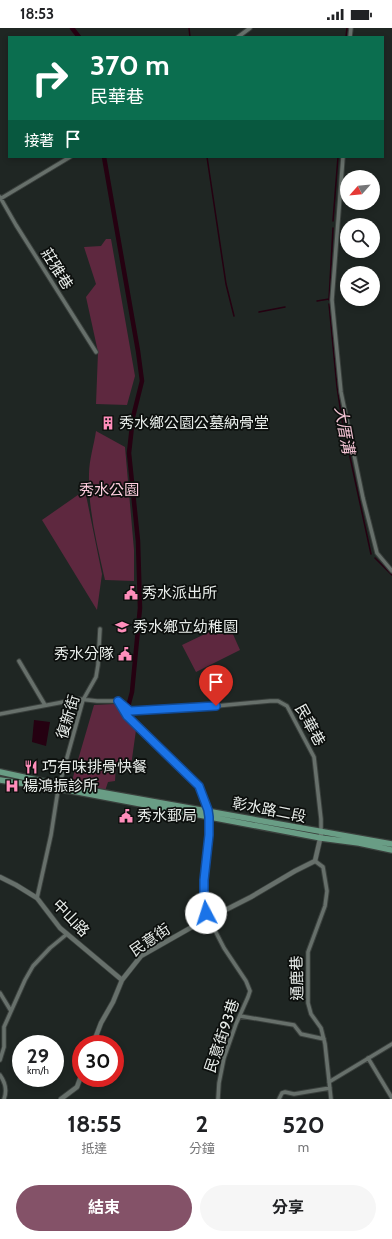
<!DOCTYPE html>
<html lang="zh-TW">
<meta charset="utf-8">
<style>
:root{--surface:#fff;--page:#f6f6f6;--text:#202124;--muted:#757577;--accent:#845268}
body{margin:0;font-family:Cabin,"Noto Sans TC",sans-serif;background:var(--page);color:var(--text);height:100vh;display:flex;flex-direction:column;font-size:15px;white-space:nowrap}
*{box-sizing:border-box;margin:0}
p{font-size:13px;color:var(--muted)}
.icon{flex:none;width:22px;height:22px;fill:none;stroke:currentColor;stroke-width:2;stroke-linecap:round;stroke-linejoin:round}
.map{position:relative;height:1071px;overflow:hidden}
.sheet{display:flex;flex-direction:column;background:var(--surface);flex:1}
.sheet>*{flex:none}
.guide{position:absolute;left:8px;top:8px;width:376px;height:122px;border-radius:0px;box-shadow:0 2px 6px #0003;background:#0b6e4f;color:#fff;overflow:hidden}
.needle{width:26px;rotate:243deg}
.fabs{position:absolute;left:340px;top:142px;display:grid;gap:8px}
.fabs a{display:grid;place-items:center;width:40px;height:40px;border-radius:50%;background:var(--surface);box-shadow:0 2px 6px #0003;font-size:20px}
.speed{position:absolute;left:12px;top:1007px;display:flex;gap:8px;font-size:20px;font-weight:700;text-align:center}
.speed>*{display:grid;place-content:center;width:52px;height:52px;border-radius:50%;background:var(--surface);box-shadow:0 2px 6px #0003;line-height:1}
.speed small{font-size:10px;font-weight:400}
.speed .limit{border:6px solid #d22;background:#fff;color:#111}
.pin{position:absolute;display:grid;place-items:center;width:34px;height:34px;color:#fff;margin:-41px -17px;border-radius:50% 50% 50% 0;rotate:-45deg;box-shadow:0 0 4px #0007}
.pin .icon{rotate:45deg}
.me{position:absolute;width:44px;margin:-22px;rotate:355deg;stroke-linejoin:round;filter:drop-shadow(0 0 3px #0008)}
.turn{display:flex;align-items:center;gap:14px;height:84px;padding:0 16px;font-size:18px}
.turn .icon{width:52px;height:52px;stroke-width:2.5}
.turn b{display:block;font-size:28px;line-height:34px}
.then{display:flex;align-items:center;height:38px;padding:0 16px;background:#0003;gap:8px;font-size:15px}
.eta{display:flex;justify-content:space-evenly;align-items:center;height:68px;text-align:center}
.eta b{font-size:24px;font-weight:700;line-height:28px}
.cta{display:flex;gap:8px;margin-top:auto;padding:8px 16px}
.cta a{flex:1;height:46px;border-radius:24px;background:var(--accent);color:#fff;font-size:16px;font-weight:700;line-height:46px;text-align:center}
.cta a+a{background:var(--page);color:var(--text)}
.status{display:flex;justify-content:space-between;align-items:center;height:28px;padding:0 20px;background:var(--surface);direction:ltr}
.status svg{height:11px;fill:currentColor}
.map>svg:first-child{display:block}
</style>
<div class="status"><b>18:53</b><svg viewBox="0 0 49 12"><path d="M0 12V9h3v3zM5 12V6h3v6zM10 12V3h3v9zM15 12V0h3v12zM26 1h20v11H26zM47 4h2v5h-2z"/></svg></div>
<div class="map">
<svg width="392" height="1071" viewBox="0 0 392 1071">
<rect width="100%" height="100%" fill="#1f2623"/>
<!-- green -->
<path fill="#5e283f" d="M 106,211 L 111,211 L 135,348 L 127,377 L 96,376 L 98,324 L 86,269 L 96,256 L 84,219 L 101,218 Z
M 96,403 L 125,419 L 134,522 L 134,553 L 105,552 C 97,517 88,481 89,446 C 89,432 94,417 96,403 Z
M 85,462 L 102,546 L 97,582 L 42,492 Z
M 228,595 L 240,622 L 196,644 L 182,617 Z
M 114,676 L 117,678 L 125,692 L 136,702 L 131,738 L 116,735 L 115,753 L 108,754 L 105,763 L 71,756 L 94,677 Z"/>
<!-- water -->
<path fill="#250111" d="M 34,692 L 50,694 L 46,718 L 32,714 Z"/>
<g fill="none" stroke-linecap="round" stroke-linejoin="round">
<!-- stream -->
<path stroke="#250111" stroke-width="1.5" d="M 189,0 L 190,9
M 346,9 L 347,0
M 207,129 L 226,256 L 234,288
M 333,193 L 338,129
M 329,272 L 333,200
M 317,273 L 329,271
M 329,276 L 337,359 L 342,392 L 371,526
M 259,284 L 285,279
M 375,530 L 392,547"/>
<!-- canal -->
<path stroke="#250111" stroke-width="4.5" d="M 72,0 L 79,9
M 104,129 L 138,323 L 142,353 L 133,389 L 129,425 L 138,513 L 140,580 L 132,664 L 128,679"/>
<!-- minor casing -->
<g stroke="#3a403d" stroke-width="5.5">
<path id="minor" d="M 238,9 L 250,0
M 350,9 L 351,0
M 343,129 L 332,272 L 341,364 L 363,470 L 377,525 L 392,543
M 0,169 L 16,197 L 96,324
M 0,171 L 70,129
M 19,633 L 45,677
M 121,675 L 130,683 L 216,678 L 270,673 L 278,673 L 287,678 L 314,729 L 321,791 L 321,804
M 0,686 L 79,671 L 97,673 L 118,673 L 127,688 L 199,758 L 208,782 L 209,807 L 204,851 L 204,872 L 206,885 L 224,920 L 246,953 L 250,963 L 248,969 L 236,996 L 224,1030 L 219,1055 L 218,1071
M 315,833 L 323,839 L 327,863 L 325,878 L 308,924 L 308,975 L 311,986 L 321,1000 L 325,1016 L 331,1071
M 37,870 L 51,807 L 58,762 L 83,672 L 96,649 L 98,637 L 100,601
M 0,965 L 11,983
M 240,988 L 294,997 L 301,1006 L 324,1011
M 368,1030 L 392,1070
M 0,1032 L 4,1019 L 4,999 L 25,952 L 33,938 L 50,920 L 67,906
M 0,1047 C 5,1054 7,1063 4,1071
M 329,1054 L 392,1016
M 279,1071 L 282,1065 L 285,1064 L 294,1066 L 330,1060"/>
</g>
<!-- tertiary casing -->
<g stroke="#3a403d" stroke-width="6">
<path id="tertiary" d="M 0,849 L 16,857 L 37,870 L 60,900 L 122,952
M 93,1016 L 101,995 L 113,974 L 122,952 L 141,928 L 192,899 L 251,869 L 295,843 L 315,833 L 321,807
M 61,1071 L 77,1059 L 81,1048"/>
</g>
<!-- primary casing -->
<g stroke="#3a403d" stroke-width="8">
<path id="primary" d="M 0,744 L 60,757 L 392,816
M 0,752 L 78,764 L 321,810 L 359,815 L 392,822"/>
</g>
<!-- minor -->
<use href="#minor" stroke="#67706b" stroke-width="3.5"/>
<!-- tertiary -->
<use href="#tertiary" stroke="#67706b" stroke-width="4.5"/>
<!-- primary -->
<use href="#primary" stroke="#699d85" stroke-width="5.5"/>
</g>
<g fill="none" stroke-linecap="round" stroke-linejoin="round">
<!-- route casing -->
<g stroke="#114b97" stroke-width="10">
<path id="route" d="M 206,885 L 204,872 L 204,852 L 209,807 L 209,789 L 208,782 L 199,758 L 127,688 L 118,673 L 130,683 L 216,678"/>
</g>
<!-- route -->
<use href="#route" stroke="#1a73e8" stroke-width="7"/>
</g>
<!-- icons -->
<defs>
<g id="building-bare" transform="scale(1.08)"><path d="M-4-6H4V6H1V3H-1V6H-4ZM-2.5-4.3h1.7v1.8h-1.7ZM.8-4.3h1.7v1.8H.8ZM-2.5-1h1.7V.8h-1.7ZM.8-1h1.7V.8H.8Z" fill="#ff8ebb" stroke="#0c0f0d" stroke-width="2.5" paint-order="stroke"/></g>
<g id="civic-bare" transform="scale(1.08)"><path d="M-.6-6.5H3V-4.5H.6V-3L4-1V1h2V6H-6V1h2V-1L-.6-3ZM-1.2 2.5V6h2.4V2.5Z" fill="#ff8ebb" stroke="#0c0f0d" stroke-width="2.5" paint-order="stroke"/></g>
<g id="school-bare" transform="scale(1.08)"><path d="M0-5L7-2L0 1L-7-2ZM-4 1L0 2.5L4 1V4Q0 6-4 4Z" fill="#ff8ebb" stroke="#0c0f0d" stroke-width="2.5" paint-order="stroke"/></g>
<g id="restaurant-bare" transform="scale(1.08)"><path d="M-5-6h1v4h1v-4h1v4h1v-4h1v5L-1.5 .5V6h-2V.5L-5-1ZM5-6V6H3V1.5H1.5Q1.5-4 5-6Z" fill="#ff8ebb" stroke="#0c0f0d" stroke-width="2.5" paint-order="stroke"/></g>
<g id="hospital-bare" transform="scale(1.08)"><path d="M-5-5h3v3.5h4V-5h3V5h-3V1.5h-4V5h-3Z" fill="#ff8ebb" stroke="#0c0f0d" stroke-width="2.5" paint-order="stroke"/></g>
</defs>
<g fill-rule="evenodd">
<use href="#building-bare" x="108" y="395"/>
<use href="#civic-bare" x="131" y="565"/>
<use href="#school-bare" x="122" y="599"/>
<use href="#civic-bare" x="125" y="626"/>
<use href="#restaurant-bare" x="31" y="739"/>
<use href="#hospital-bare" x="12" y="758"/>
<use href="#civic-bare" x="126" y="788"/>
</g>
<g text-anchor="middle" stroke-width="3.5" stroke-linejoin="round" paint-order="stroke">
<!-- street labels -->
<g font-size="15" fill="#e8edea" stroke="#0c0f0d">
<text transform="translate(57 241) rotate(58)" y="5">莊雅巷</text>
<text transform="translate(68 689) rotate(-73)" y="5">復新街</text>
<text transform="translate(310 697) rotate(61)" y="5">民華巷</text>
<text transform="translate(269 782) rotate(11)" y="5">彰水路二段</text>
<text transform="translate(71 890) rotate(46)" y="5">中山路</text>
<text transform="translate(150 912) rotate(-34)" y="5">民意街</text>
<text transform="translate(297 950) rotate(-91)" y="5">通鹿巷</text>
<text transform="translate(222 1008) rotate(-71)" y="5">民意街93巷</text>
</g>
<!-- poi labels -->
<g font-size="15" fill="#e8edea" stroke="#0c0f0d" text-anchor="start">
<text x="119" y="400">秀水鄉公園公墓納骨堂</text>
<text x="142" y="570">秀水派出所</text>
<text x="133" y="604">秀水鄉立幼稚園</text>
<text x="114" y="631" text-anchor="end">秀水分隊</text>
<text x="42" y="744">巧有味排骨快餐</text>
<text x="23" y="763">楊鴻振診所</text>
<text x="137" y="793">秀水郵局</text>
</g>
<!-- park labels -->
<g font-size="15" fill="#fcccdd" stroke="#0c0f0d">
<text x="109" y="467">秀水公園</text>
</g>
<!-- water labels -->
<g font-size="16" font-style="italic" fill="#f3c3d4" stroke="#0c0f0d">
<text transform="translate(345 402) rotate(80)" y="6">大厝溝</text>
</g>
</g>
</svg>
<div class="fabs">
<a><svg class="needle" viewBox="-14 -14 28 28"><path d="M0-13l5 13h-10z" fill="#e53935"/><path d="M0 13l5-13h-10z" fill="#757577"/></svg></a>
<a><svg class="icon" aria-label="search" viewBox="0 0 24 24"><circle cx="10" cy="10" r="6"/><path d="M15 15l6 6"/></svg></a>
<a><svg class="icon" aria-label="layers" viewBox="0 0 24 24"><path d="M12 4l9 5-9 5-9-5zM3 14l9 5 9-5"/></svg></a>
</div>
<div class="speed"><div>29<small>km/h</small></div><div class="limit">30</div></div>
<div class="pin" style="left:216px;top:678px;background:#d93025"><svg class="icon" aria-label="arrive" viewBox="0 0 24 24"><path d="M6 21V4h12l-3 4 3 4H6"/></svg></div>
<svg class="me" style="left:206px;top:885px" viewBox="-20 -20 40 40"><circle r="19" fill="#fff"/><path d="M0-13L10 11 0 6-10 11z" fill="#1a73e8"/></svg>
<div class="guide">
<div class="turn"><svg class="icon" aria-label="right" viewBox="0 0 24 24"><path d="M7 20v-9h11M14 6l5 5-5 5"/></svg><div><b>370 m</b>民華巷</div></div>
<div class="then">接著<svg class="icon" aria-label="arrive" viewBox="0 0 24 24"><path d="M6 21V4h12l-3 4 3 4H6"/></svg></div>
</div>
</div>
<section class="sheet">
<div class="eta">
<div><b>18:55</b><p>抵達</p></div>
<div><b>2</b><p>分鐘</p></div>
<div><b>520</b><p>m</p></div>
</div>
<div class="cta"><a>結束</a><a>分享</a></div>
</section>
